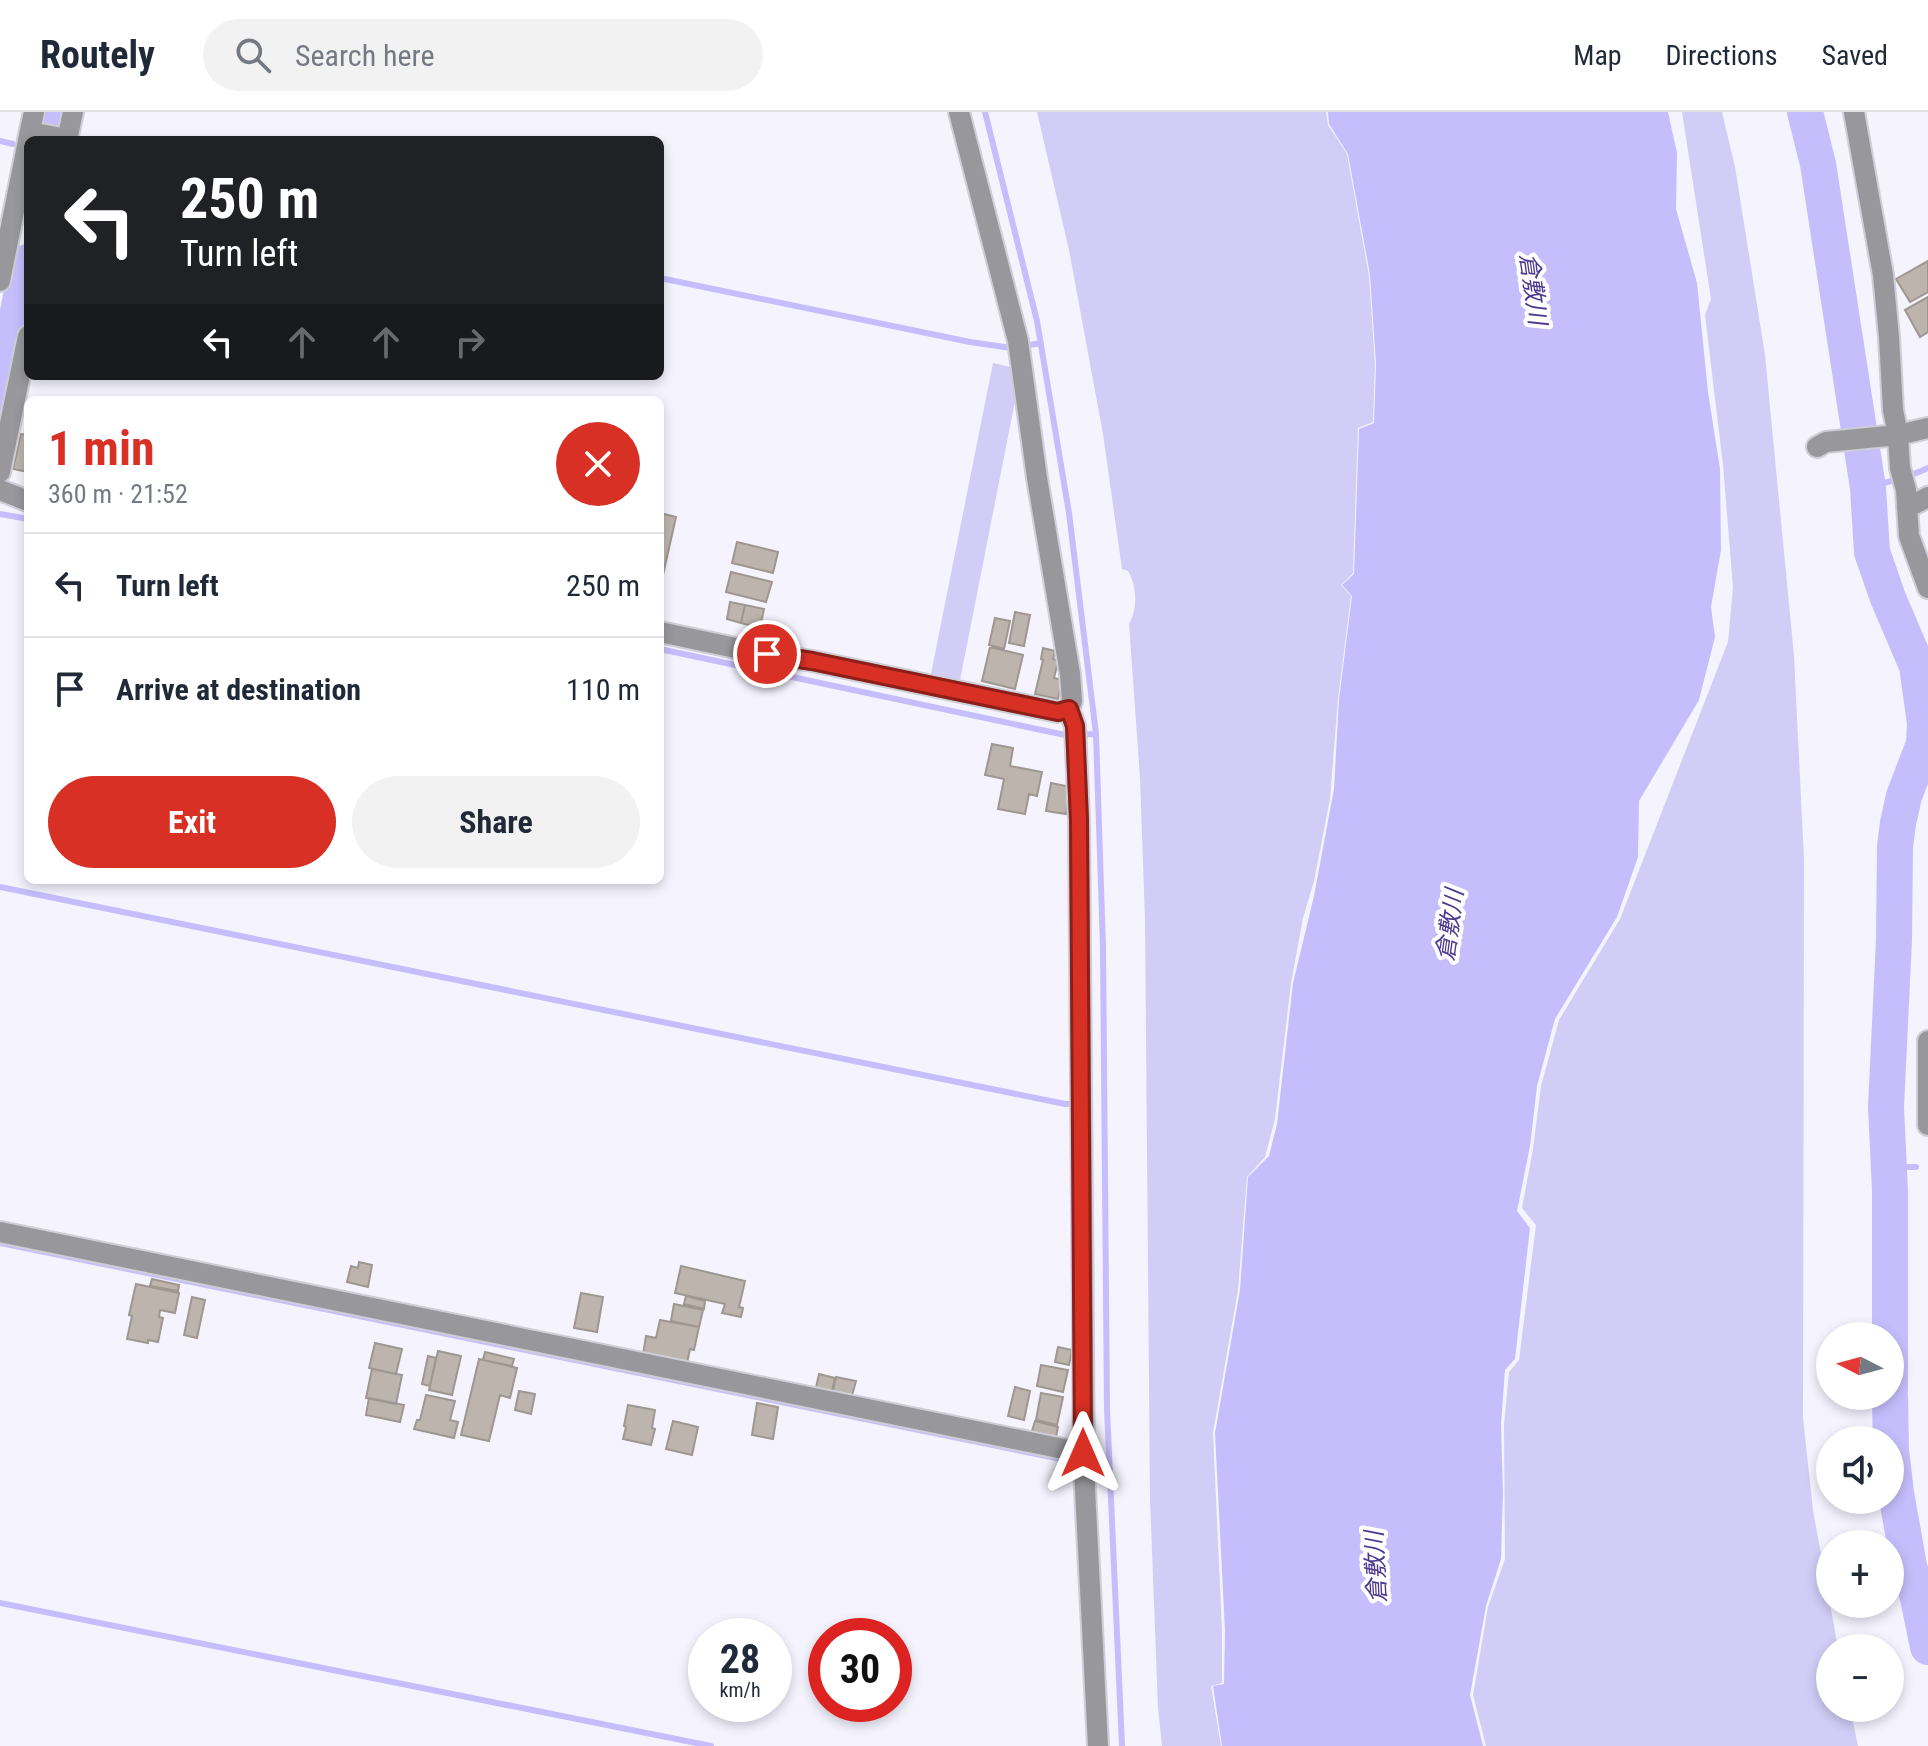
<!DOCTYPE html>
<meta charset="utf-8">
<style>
:root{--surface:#fff;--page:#f2f2f3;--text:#1f2937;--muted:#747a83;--line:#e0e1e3;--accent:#d93025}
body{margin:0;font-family:"Roboto Condensed","Noto Sans JP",sans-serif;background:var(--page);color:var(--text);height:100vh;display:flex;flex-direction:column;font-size:30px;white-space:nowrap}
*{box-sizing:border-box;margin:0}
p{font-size:26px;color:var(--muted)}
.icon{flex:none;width:44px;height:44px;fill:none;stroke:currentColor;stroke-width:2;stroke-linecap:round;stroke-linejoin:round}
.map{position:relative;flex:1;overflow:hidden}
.side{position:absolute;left:24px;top:284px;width:640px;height:488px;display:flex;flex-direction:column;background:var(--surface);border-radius:12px;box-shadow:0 4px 12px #0003}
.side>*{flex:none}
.hud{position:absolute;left:24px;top:24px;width:640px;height:244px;border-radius:12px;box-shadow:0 4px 12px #0003;background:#202124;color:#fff;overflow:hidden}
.needle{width:52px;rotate:276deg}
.controls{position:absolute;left:1816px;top:1210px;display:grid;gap:16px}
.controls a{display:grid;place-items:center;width:88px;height:88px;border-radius:50%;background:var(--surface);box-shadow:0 4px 12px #0003;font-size:40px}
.speed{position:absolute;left:688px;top:1506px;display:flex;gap:16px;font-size:40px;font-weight:700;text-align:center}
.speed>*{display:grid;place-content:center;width:104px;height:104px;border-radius:50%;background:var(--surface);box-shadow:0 4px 12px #0003;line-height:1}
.speed small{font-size:20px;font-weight:400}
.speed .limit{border:12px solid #d22;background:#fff;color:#111}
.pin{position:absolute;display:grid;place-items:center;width:68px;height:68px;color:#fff;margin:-34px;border:4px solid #fff;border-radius:50%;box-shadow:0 2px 8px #0007}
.me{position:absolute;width:88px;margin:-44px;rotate:0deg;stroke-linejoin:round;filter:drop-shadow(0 0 6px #0008)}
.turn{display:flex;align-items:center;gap:28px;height:168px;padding:0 24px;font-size:36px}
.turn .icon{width:104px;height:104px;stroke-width:2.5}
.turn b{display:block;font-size:56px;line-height:68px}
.lanes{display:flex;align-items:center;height:76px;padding:0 24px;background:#0003;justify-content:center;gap:40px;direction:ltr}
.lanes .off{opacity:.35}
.round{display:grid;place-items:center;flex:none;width:84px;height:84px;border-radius:42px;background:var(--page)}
.summary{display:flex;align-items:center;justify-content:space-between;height:136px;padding:0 24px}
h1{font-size:48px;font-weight:700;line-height:60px;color:var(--accent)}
.action{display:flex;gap:16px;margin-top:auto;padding:16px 24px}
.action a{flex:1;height:92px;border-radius:48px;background:var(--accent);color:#fff;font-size:32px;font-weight:700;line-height:92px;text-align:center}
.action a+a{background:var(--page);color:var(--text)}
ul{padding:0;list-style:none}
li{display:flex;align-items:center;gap:24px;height:104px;padding:0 24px;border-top:2px solid var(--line)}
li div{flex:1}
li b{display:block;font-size:30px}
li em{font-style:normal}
header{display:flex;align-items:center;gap:48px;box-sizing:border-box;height:112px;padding:0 40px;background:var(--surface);border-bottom:2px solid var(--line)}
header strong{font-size:38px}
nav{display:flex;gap:44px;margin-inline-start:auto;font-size:28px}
.search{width:560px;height:72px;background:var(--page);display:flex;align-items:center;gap:20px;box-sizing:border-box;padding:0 28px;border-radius:44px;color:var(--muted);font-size:30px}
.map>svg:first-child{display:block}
</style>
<header>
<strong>Routely</strong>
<div class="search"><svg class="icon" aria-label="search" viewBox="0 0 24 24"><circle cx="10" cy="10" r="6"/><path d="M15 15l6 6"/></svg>Search here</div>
<nav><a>Map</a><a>Directions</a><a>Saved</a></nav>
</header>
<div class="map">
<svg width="1928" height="1634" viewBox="0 0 1928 1634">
<rect width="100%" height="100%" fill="#f4f3fe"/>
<!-- green -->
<path fill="#d2cdf6" d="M 1037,0 L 1326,0 L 1328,13 L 1347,42 L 1369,164 L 1375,252 L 1373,310 L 1358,316 L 1353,461 L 1341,473 L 1351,484 L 1338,587 L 1330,687 L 1314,769 L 1303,806 L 1291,871 L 1275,1007 L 1265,1045 L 1247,1065 L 1238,1178 L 1213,1321 L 1222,1518 L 1222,1571 L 1211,1574 L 1221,1634 L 1162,1634 L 1158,1595 L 1150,1387 L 1145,807 L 1140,666 L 1129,512 C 1138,497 1137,474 1128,459 L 1122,457 L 1103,322 L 1069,138 Z
M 1682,0 L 1722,0 L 1735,55 L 1765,243 L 1794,544 L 1804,748 L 1803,1306 L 1813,1398 L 1838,1536 L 1830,1536 L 1830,1596 L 1850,1596 L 1858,1634 L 1486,1634 L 1473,1583 L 1488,1495 L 1505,1447 L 1504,1313 L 1509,1260 L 1519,1248 L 1536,1113 L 1522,1096 L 1533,1037 L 1541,974 L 1559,908 L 1620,807 L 1728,530 L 1733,475 L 1723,353 L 1705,203 L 1711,187 Z
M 993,251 L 1019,257 L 1018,274 L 960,568 L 931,562 Z"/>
<!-- water -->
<path fill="#c6befc" d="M 1328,0 L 1668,0 L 1677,41 L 1676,97 L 1697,171 L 1708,280 L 1720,357 L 1721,438 L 1711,495 L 1715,525 L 1699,588 L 1639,689 L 1638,745 L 1617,805 L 1555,907 L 1537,974 L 1530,1034 L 1517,1099 L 1530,1116 L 1515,1247 L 1505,1258 L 1501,1312 L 1503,1381 L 1501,1447 L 1486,1494 L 1470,1583 L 1483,1634 L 1222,1634 L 1213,1574 L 1224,1572 L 1225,1519 L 1215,1321 L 1240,1178 L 1248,1065 L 1269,1044 L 1277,1012 L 1293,871 L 1314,784 L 1334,677 L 1339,587 L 1352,484 L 1342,473 L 1354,462 L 1359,317 L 1374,311 L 1376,252 L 1370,163 L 1348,42 L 1329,12 Z"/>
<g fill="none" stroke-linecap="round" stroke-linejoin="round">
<!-- stream -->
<path stroke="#c6befc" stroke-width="6" d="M 985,0 L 1037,209 L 1069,401 L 1096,622 L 1103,835 L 1107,1297 L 1122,1634
M 0,29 L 13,32
M 660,166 L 970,230 L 1011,236 L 1041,231
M 1868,376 C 1888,369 1909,366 1928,356
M 0,402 L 28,407
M 660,537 L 1065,623 L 1096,622
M 1923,587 L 1928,588
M 0,775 L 1065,992 L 1074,992
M 1889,1055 L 1916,1055
M 0,1131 L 1110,1357
M 0,1491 L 711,1634"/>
<!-- river -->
<path stroke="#c6befc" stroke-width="36" d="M 1805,0 L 1818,52 L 1868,376 L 1872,440 L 1888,486 L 1917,554 L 1925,611 L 1924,632 L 1904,684 L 1898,711 L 1895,735 L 1894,828 L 1886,995 L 1890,1079 L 1890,1277
M 53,28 L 58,0
M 0,288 L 28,150
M 1890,1284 L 1891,1338 L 1896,1381 L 1909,1454 L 1918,1486 L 1928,1535"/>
</g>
<!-- building -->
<path fill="#bdb5ad" stroke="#9e978f" stroke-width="2" d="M 1928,149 L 1928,180 L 1910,190 L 1896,167 Z
M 1928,185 L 1928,220 L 1920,225 L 1905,198 Z
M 21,322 L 28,323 L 28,360 L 13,357 Z
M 660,401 L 676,405 L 660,476 Z
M 737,430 L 778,440 L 773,461 L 732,451 Z
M 731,460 L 772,470 L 766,490 L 726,480 Z
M 730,490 L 745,493 L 741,511 L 727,507 Z
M 745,493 L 764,497 L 760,516 L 741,511 Z
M 1015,500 L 1030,503 L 1024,534 L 1009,531 Z
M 995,506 L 1010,509 L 1004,537 L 989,533 Z
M 990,535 L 1023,543 L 1015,577 L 982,569 Z
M 1043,536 L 1055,539 L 1053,547 L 1058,549 L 1054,566 L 1062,568 L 1058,587 L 1035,582 L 1043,548 L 1041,547 Z
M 992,632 L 1013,636 L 1010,654 L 1042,660 L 1037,684 L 1029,682 L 1025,702 L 998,697 L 1004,667 L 985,663 Z
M 1051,671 L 1071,675 L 1066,702 L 1046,699 Z
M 359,1150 L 372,1153 L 368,1175 L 347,1170 L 351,1154 L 358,1156 Z
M 681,1154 L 745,1169 L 739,1195 L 743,1196 L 741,1205 L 722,1201 L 725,1192 L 675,1181 Z
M 152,1167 L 179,1173 L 178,1179 L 150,1174 Z
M 136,1172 L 179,1181 L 175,1201 L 160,1198 L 159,1205 L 163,1206 L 158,1230 L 148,1228 L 148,1231 L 127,1227 L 132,1204 L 129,1203 Z
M 581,1181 L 603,1185 L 597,1220 L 574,1216 Z
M 686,1184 L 705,1189 L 704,1197 L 684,1192 Z
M 192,1185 L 205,1188 L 197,1226 L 184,1223 Z
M 674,1192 L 703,1198 L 699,1215 L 671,1209 Z
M 660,1208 L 699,1215 L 694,1238 L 690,1237 L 687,1251 L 643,1243 L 646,1224 L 656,1226 Z
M 375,1231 L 402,1237 L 396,1262 L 369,1256 Z
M 1058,1235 L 1072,1238 L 1069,1253 L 1055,1250 Z
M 438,1239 L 461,1244 L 452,1283 L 429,1278 Z
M 485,1240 L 514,1247 L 512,1254 L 483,1248 Z
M 428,1244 L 436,1246 L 430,1274 L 422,1272 Z
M 479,1247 L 517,1256 L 510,1286 L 500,1283 L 489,1329 L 461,1323 Z
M 1041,1253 L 1068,1258 L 1063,1280 L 1037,1274 Z
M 372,1257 L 402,1263 L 396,1292 L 366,1286 Z
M 819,1262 L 835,1266 L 831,1283 L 815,1280 Z
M 836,1265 L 856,1269 L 851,1287 L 832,1283 Z
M 1015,1275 L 1030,1279 L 1024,1308 L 1008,1304 Z
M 519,1279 L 535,1282 L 531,1302 L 515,1298 Z
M 1041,1281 L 1063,1285 L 1057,1313 L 1036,1308 Z
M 426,1283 L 455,1289 L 450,1308 L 458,1310 L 454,1326 L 414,1317 L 417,1308 L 420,1308 Z
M 369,1286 L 404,1293 L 400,1310 L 366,1303 Z
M 757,1291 L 778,1295 L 773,1327 L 752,1323 Z
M 628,1293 L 655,1298 L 652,1316 L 655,1317 L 651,1333 L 623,1327 L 626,1315 L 624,1314 Z
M 673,1309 L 698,1315 L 692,1343 L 666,1337 Z
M 1035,1309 L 1058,1315 L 1056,1325 L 1032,1319 Z"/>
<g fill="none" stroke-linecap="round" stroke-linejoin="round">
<!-- minor casing -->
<g stroke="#cfced8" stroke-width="24">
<path id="minor" d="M 959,0 L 1018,229 L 1037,366 L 1070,562 L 1072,589 L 1069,597 L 1075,614 L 1079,708 L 1084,1357 L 1098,1634
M 1854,0 L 1883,163 L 1889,225 L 1893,298 L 1898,323 L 1900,356 L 1906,378 L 1909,424 L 1928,476
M 30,20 L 67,27
M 28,28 L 34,0
M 67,28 L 73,0
M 0,169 L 28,29
M 1817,335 L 1826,330 L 1898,323 L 1928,316
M 0,360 L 28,224
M 0,378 L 28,389
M 1907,396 L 1928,385
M 660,520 L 745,538 L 812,549 L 1058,600 L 1069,597
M 1928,929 L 1928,1013
M 0,1120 L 1083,1341"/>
</g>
<!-- minor -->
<use href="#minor" stroke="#98989c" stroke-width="20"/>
</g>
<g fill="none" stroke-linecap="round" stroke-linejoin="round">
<!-- route casing -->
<g stroke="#8d1f18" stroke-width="20">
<path id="route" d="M 767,542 L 812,549 L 1058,600 L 1069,597 L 1075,614 L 1079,708 L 1083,1341"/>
</g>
<!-- route -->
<use href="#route" stroke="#d93025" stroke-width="14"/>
</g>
<g text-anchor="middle" stroke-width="8" stroke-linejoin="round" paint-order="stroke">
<!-- water labels -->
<g font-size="24" font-style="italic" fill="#4e3990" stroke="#fff">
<text transform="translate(1533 177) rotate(82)" y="8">倉敷川</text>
<text transform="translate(1450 813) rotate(-82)" y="8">倉敷川</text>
<text transform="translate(1376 1455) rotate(-93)" y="8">倉敷川</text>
</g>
</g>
</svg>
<div class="controls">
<a><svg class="needle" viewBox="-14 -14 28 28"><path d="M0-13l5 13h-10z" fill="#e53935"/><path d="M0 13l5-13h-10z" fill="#747a83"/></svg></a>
<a><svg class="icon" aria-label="sound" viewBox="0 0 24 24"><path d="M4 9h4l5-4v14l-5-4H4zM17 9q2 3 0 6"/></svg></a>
<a>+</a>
<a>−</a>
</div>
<div class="speed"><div>28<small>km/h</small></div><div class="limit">30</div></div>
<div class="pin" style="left:767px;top:542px;background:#d93025"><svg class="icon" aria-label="arrive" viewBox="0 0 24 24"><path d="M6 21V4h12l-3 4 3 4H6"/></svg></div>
<svg class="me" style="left:1083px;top:1341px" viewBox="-20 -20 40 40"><path d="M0-17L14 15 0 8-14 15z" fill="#d93025" stroke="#fff" stroke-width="4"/></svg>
<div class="hud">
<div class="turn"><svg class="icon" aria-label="left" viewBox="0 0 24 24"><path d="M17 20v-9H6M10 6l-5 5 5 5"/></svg><div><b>250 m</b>Turn left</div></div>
<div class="lanes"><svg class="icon" aria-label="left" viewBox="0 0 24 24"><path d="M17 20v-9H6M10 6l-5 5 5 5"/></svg><svg class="icon off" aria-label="ahead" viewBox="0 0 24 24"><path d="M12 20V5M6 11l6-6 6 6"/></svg><svg class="icon off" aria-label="ahead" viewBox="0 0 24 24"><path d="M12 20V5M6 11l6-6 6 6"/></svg><svg class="icon off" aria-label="right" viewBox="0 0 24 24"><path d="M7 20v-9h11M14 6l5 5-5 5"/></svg></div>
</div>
<section class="side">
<div class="summary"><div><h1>1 min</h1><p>360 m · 21:52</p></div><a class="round" style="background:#d93025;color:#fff"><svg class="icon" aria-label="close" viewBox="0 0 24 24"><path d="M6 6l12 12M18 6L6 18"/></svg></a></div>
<ul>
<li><svg class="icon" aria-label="left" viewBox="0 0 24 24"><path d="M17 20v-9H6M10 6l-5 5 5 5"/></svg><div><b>Turn left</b></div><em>250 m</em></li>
<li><svg class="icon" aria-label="arrive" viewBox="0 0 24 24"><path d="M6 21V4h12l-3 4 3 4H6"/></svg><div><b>Arrive at destination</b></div><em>110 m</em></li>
</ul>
<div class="action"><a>Exit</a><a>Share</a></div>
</section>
</div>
